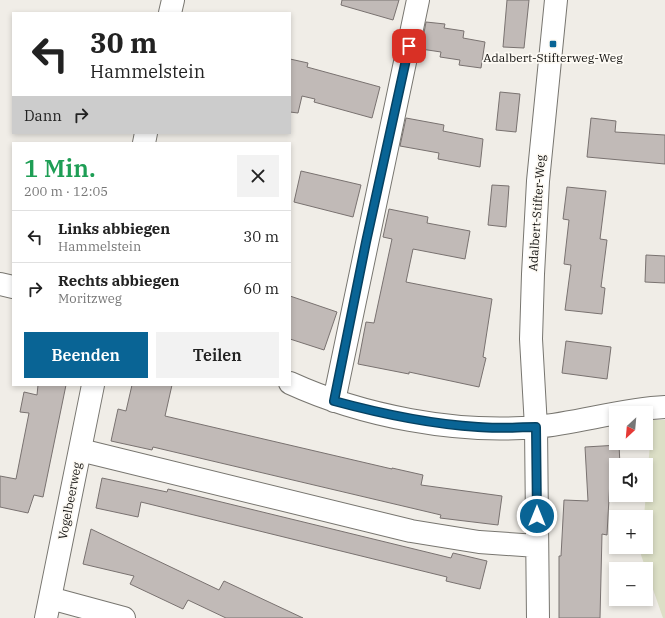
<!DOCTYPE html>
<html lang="de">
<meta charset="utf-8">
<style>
:root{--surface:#fff;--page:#f2f2f2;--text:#222;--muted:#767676;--line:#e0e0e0;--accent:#096495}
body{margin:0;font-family:"IBM Plex Serif",serif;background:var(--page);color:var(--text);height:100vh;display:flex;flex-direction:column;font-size:15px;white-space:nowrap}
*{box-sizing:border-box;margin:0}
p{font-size:13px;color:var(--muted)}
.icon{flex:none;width:22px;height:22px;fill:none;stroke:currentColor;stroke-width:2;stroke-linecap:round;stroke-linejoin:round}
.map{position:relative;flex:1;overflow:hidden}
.drawer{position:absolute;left:12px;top:142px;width:279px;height:244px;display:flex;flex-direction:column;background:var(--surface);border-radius:0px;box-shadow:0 2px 6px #0003}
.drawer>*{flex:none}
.banner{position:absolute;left:12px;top:12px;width:279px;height:122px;border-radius:0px;box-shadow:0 2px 6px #0003;background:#fff;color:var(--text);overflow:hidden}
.needle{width:26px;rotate:206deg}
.controls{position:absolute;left:609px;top:406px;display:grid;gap:8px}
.controls a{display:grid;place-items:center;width:44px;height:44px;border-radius:0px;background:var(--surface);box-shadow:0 2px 6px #0003;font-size:20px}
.pin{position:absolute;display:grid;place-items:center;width:34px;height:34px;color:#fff;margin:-17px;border-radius:8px;box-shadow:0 2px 6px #0006}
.me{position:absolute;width:44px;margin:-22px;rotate:0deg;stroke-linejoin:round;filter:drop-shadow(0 0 3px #0008)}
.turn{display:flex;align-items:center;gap:14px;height:84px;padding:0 12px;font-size:18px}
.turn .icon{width:52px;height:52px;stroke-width:2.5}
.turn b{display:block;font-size:28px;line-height:34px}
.then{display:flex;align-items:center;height:38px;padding:0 12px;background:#0003;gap:8px;font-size:15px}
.round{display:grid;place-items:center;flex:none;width:42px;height:42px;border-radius:0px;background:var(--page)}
.headline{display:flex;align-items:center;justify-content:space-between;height:68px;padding:0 12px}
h1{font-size:24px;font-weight:600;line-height:30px;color:#1e9e55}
.primary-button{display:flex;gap:8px;margin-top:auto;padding:8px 12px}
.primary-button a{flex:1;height:46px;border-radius:0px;background:var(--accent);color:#fff;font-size:16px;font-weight:600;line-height:46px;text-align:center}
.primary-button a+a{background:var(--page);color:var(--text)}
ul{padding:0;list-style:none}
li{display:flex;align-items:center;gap:12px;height:52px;padding:0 12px;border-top:1px solid var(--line)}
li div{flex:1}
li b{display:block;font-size:15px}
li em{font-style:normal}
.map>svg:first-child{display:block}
</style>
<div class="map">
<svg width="665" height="618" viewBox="0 0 665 618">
<rect width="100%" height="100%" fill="#f0ede7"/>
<!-- green -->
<path fill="#dcdfc6" d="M 652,420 L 665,420 L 665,618 L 663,618 L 641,555 L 642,547 L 646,547 L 646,517 L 644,517 Z"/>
<!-- building -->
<path fill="#c1bab7" stroke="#797270" d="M 342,0 L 399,0 L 393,20 L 341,5 Z
M 507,0 L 529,0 L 524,48 L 503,47 Z
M 426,22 L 445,24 L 444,28 L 464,31 L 463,38 L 485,42 L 481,68 L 459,65 L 460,60 L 440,57 L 441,52 L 421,49 Z
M 290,59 L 308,63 L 307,67 L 380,87 L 372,118 L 314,102 L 315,99 L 302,96 L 298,113 L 290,112 Z
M 500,92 L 520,94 L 516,132 L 496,130 Z
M 406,118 L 444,125 L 443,131 L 483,139 L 480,167 L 438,159 L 439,153 L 400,146 Z
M 591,118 L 616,121 L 615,132 L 665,135 L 665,164 L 587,157 Z
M 301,171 L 361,185 L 353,217 L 294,202 Z
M 492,185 L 509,186 L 506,227 L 488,225 Z
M 567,187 L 606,191 L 600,239 L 607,240 L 601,287 L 605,288 L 602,314 L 565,310 L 571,265 L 564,264 L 569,220 L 563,219 Z
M 389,209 L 428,217 L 427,223 L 470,231 L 465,259 L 413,249 L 406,282 L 492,299 L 483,357 L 486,358 L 479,387 L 409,372 L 409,374 L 358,364 L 366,322 L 374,323 L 392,239 L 383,237 Z
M 646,255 L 665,256 L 665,283 L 645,282 Z
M 290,296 L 337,312 L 324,350 L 290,339 Z
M 566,341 L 611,347 L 607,379 L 562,373 Z
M 38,385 L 66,385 L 43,497 L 34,495 L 28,513 L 0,507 L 0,476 L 16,479 L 29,413 L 20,412 L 24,392 L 37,395 Z
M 132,385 L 172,385 L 165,416 L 392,469 L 392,468 L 423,475 L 421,485 L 502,496 L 498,525 L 440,518 L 441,515 L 153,447 L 152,450 L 111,441 L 118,409 L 126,411 Z
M 619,445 L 620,465 L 616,465 L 616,479 L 610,480 L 607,535 L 602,534 L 600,618 L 559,618 L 559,556 L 561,556 L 564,500 L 588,501 L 585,447 Z
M 102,478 L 167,492 L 168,489 L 451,558 L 453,553 L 487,561 L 480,589 L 446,581 L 447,577 L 141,502 L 138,517 L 96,508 Z
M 91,529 L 219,590 L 224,581 L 303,618 L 226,618 L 188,600 L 183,609 L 130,584 L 134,576 L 83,564 Z"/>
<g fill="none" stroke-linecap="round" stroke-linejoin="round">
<!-- minor casing -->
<g stroke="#787670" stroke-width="24">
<path id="minor" d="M 170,13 L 173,0
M 144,143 L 146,133
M 0,284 L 13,287
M 290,383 C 362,416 456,434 536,427 C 579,423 621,409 665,407
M 334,401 L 418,0
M 80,450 L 411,531 L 479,542 L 537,546
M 50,598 L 124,618
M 46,618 L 93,385
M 538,618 L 536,427 L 531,339 L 533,274 L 538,181 L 556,0"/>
</g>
<!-- minor -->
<use href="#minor" stroke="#fff" stroke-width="22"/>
</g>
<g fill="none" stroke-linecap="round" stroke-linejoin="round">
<!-- route casing -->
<g stroke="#064161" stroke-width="10">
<path id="route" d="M 409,46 L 366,242 L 334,401 C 382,414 429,424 478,427 C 497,429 517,427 536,427 L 537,516"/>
</g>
<!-- route -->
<use href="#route" stroke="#096495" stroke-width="7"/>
</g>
<!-- markers -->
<rect fill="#096495" stroke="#fdfaf4" stroke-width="1.5" x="549" y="40" width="8" height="8" rx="2"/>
<g text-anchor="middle" stroke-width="3.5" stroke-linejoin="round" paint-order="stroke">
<!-- poi labels -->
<g font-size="12" fill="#12110f" stroke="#fdfaf4">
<text x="553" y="62">Adalbert-Stifterweg-Weg</text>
</g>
<!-- street labels -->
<g font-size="12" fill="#12110f" stroke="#fdfaf4">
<text transform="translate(537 213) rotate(-86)" y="4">Adalbert-Stifter-Weg</text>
<text transform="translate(70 501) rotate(-79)" y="4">Vogelbeerweg</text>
</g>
</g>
</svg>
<div class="controls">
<a><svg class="needle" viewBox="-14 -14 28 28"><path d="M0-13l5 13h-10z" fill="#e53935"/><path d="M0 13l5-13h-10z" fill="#767676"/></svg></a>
<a><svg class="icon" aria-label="sound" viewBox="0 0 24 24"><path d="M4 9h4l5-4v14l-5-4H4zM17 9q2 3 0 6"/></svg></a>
<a>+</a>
<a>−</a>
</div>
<div class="pin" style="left:409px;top:46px;background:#d93025"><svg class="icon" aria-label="arrive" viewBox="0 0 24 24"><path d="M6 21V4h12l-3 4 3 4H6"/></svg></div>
<svg class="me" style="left:537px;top:516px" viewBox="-20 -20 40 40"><circle r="17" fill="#096495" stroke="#fff" stroke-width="3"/><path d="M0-11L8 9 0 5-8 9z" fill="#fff"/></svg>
<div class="banner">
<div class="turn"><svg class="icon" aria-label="left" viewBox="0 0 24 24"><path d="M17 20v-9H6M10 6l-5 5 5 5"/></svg><div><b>30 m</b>Hammelstein</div></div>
<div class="then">Dann<svg class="icon" aria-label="right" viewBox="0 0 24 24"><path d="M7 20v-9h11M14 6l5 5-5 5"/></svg></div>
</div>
<section class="drawer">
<div class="headline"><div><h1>1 Min.</h1><p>200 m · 12:05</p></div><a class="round"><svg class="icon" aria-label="close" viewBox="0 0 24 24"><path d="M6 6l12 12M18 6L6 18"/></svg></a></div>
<ul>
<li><svg class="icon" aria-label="left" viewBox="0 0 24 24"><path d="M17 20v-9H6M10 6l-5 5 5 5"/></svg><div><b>Links abbiegen</b><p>Hammelstein</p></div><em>30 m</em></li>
<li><svg class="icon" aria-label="right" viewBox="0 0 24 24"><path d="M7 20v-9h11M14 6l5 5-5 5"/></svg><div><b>Rechts abbiegen</b><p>Moritzweg</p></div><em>60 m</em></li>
</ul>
<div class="primary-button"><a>Beenden</a><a>Teilen</a></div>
</section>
</div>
